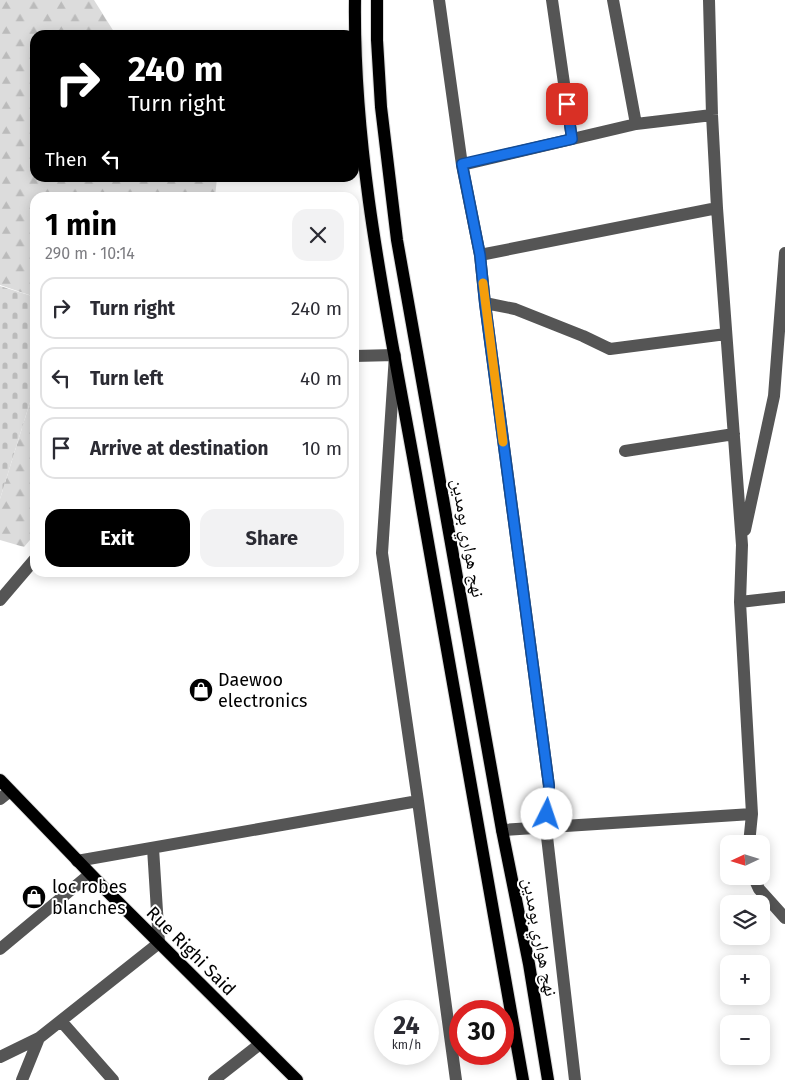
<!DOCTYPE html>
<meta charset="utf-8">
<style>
:root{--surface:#fff;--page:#f2f2f3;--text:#2b2b33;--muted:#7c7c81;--line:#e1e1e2;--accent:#000}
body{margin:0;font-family:"Fira Sans","Noto Naskh Arabic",sans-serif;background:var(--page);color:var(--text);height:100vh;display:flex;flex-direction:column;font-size:19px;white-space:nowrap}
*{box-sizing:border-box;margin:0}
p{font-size:16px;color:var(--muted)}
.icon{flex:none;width:28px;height:28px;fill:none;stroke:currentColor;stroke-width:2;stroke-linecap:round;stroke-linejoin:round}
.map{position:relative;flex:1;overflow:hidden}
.drawer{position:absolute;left:30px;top:192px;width:329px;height:385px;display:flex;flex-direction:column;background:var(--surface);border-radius:15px;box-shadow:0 2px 12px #0003}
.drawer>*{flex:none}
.banner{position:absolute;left:30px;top:30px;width:329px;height:152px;border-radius:15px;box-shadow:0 2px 12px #0003;background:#000;color:#fff;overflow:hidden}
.needle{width:32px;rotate:266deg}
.fabs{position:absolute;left:720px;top:835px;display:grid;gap:10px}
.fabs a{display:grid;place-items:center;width:50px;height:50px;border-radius:10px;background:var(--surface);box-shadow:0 2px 12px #0003;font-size:25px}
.speed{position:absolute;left:374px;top:1000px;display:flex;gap:10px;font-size:25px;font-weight:700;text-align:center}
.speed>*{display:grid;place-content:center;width:65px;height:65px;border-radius:50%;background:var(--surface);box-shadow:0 2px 12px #0003;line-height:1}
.speed small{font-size:12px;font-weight:400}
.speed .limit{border:8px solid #d22;background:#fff;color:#111}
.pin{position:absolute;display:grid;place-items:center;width:42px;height:42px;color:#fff;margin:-21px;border-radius:10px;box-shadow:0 2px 8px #0006}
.me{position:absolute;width:55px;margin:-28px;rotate:4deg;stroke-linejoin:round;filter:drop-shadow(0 0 4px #0008)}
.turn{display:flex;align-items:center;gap:18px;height:105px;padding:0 15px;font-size:22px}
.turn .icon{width:65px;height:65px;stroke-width:2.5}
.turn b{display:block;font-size:35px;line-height:42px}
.then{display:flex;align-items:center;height:48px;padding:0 15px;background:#0003;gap:10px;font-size:19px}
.round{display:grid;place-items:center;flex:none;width:52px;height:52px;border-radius:15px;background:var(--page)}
.summary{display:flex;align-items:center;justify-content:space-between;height:85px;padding:0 15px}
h1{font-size:30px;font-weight:700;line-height:38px;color:var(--accent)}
.cta{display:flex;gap:10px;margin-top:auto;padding:10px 15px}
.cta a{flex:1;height:58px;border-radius:15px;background:var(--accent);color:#fff;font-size:20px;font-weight:700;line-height:58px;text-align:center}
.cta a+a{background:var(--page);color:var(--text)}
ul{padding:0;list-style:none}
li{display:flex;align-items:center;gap:15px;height:62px;margin:0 10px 8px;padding:0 5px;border:2px solid var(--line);border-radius:15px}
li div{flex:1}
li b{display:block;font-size:19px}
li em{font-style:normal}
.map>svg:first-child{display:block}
</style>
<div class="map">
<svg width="785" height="1080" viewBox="0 0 785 1080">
<defs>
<pattern id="forest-firs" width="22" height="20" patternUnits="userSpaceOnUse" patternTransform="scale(1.25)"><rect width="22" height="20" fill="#dcdcdc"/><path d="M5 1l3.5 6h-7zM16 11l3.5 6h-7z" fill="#bbb"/></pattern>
<pattern id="cemetery-stones" width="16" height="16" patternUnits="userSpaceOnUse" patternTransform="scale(1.25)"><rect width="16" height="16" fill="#dcdcdc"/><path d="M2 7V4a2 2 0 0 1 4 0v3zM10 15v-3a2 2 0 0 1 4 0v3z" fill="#bbb"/></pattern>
</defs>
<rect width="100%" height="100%" fill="#fff"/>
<!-- forest -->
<path fill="url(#forest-firs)" d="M 0,0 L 94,0 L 116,35 L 35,35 L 35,178 L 217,178 L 215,197 L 35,198 L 35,297 L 0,285 Z
M 35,386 L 35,534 L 24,547 L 0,540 L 0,499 Z"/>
<!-- cemetery -->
<path fill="url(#cemetery-stones)" d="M 0,286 L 35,297 L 35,386 L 0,499 Z"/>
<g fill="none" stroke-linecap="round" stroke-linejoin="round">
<!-- major casing -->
<g stroke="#dbdbdb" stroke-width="14">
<path id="major" d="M 355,0 C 353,160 388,317 416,474 C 453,676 489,878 523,1080
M 377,0 L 377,40 L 381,107 L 397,240 L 502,830 L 529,964 L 548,1080
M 0,780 L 105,889 L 297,1080"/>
</g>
<!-- minor -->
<path stroke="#555" stroke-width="12" d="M 439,0 L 462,165 L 480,255 L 485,303 L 549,786 L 546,828 L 575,1080
M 552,0 L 572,139
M 613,0 L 636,124
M 709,0 L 712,115 L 717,208 L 742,545 L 740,602 L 752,814 L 749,844
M 462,165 L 636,124 L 712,115
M 480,255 L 717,208
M 485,303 L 515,309 L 583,336 L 610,349 L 726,334
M 354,356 L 395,355 L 382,553 L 418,801
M 625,451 L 734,434
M 745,530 L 774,396 L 785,253
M 0,600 L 35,559
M 740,602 L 785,597
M 0,799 L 10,791
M 502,830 L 752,814
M 77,861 L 418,801 L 456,1080
M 753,876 L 759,889 L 785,918
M 0,949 L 90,874
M 61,1021 L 113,1080
M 0,1057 L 39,1038 L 159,943 L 153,848
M 22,1080 L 39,1038
M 214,1080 L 260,1044"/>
<!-- major -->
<use href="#major" stroke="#000" stroke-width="12"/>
</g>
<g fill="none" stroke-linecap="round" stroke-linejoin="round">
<!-- route casing -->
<g stroke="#114b97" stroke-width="12">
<path id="route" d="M 547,814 L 549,786 L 485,304 L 480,255 L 462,164 L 572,139 L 567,104"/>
</g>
<!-- route -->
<use href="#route" stroke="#1a73e8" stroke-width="9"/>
<!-- slow -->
<path stroke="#f59e0b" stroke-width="9" d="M 483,283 L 503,442"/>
</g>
<!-- icons -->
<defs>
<g id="shop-disc" transform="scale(1.25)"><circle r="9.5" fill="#000" stroke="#fff"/><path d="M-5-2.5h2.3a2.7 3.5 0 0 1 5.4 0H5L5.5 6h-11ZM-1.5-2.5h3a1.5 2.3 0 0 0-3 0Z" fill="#fff"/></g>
</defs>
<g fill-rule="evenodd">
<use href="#shop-disc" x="201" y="690"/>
<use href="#shop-disc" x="34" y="897"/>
</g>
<g text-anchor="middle" stroke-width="4" stroke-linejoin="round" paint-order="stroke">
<!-- street labels -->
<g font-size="18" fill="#000" stroke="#fff">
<text transform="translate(468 538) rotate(80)" y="6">نهج هواري بومدين</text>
<text transform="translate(540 937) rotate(79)" y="6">نهج هواري بومدين</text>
<text transform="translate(191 951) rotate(45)" y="6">Rue Righi Said</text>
</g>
<!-- poi labels -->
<g font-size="18" fill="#000" stroke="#fff" text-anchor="start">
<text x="218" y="686">Daewoo<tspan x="218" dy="21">electronics</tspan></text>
<text x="52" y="893">loc robes<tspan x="52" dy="21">blanches</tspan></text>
</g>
</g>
</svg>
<div class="fabs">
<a><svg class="needle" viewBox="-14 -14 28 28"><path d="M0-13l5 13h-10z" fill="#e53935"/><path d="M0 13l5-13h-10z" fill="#7c7c81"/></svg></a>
<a><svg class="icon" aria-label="layers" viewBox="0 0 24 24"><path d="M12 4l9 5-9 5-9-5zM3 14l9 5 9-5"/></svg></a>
<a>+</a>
<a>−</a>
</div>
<div class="speed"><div>24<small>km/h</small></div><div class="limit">30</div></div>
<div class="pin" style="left:567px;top:104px;background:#d93025"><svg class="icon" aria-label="arrive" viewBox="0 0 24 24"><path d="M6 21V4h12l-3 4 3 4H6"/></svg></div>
<svg class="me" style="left:547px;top:814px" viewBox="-20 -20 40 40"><circle r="19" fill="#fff"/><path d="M0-13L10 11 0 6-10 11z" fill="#1a73e8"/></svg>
<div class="banner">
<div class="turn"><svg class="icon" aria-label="right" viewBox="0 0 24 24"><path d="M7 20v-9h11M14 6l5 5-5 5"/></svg><div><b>240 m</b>Turn right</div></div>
<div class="then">Then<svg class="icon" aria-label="left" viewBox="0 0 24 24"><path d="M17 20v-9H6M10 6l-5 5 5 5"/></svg></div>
</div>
<section class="drawer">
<div class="summary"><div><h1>1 min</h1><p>290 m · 10:14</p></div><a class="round"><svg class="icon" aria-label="close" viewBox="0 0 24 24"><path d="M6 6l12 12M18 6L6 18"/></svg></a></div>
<ul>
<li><svg class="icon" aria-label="right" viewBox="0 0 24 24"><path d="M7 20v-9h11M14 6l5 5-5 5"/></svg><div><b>Turn right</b></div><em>240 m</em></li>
<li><svg class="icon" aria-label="left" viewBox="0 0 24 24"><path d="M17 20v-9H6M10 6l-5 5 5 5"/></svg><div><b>Turn left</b></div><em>40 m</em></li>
<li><svg class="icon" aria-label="arrive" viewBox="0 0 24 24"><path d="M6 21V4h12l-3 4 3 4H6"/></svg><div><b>Arrive at destination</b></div><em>10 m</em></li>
</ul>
<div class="cta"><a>Exit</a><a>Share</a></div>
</section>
</div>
